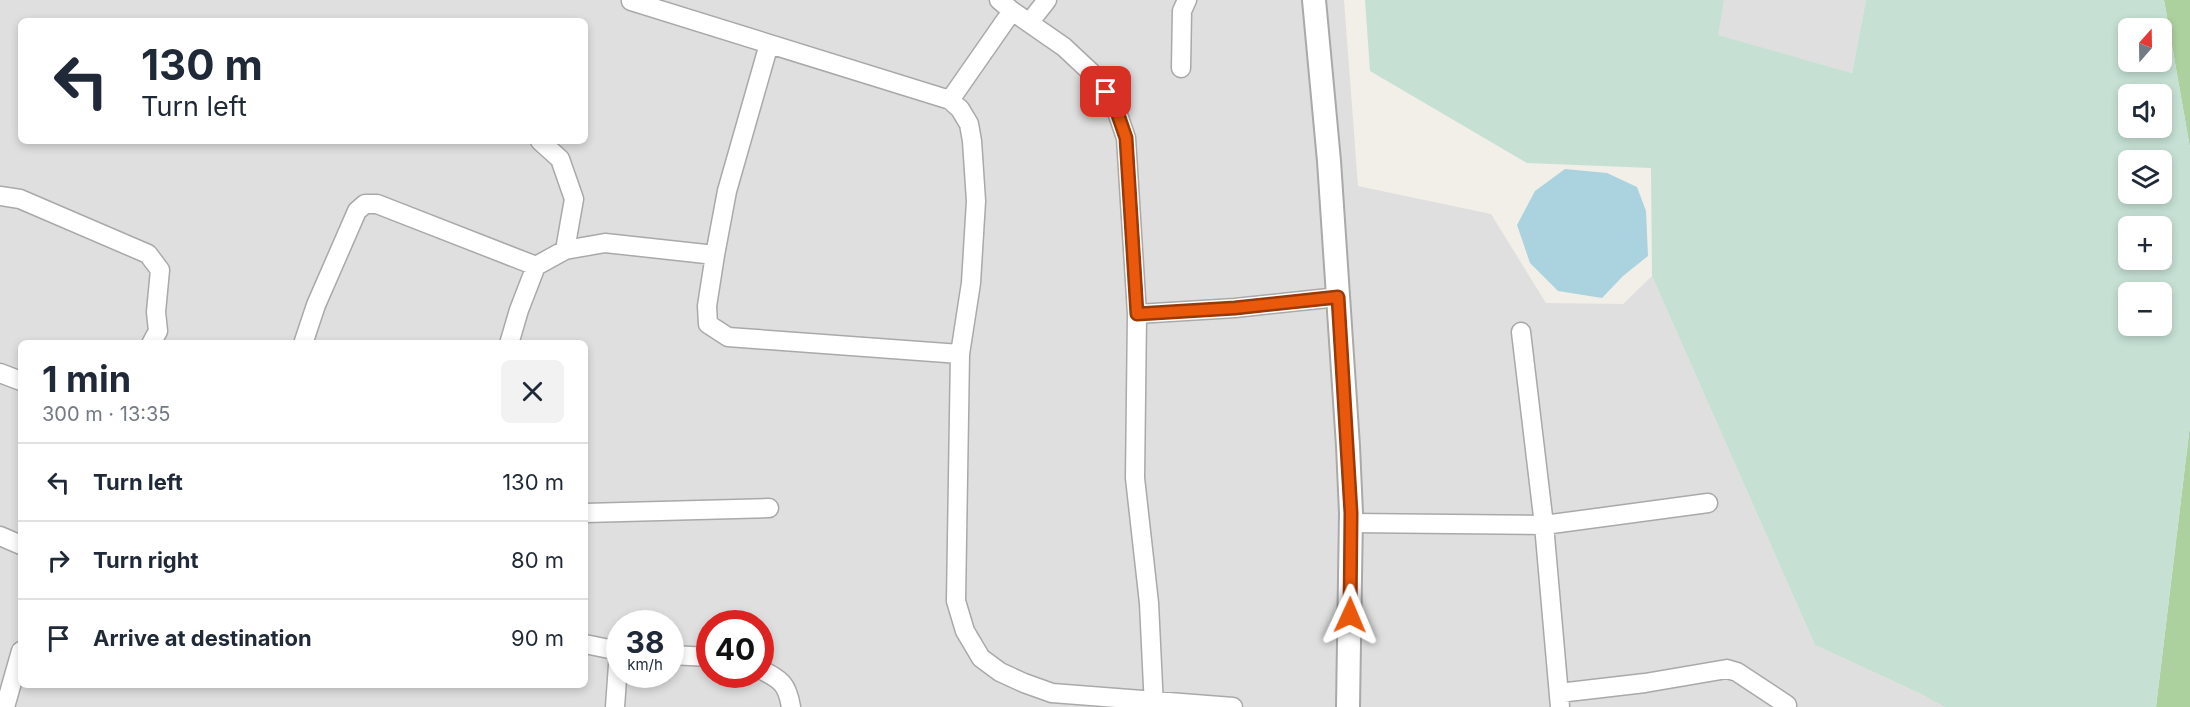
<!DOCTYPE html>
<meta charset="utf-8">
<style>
:root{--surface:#fff;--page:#f2f2f3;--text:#1f2937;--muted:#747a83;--line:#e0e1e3}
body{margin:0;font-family:Inter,sans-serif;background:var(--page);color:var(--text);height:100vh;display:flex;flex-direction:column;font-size:22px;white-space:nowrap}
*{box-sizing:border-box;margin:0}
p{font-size:20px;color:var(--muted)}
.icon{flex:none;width:33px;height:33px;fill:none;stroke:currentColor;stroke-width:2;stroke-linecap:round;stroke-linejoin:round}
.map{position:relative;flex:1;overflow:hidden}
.sheet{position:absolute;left:18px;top:340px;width:570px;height:348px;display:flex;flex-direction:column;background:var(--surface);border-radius:9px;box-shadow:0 3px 9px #0003}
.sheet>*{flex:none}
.guide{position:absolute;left:18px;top:18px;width:570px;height:126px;border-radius:9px;box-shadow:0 3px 9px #0003;background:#fff;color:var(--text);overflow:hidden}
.needle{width:39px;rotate:20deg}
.controls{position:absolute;left:2118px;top:18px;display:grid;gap:12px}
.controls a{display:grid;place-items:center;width:54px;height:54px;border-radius:9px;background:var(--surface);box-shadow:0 3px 9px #0003;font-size:30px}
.speed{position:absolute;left:606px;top:610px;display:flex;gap:12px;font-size:30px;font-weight:700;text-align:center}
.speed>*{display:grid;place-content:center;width:78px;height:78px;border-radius:50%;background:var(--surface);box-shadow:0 3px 9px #0003;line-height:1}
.speed small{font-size:15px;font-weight:400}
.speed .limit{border:9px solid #d22;background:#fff;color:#111}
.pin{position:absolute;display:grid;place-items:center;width:51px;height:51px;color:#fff;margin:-26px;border-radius:12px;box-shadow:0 3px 9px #0006}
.me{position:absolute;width:66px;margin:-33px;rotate:1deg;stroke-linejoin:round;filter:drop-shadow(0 0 4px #0008)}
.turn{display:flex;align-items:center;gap:21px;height:126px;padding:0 24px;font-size:27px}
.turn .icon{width:78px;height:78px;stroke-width:2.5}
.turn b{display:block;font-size:42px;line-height:51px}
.round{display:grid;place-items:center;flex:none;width:63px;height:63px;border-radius:9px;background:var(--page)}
.headline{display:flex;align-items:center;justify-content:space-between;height:102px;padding:0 24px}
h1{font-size:36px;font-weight:700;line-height:45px}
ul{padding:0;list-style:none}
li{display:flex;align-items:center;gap:18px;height:78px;padding:0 24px;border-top:2px solid var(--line)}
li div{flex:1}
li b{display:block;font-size:22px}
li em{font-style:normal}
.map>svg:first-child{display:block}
</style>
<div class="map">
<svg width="2190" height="707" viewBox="0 0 2190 707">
<rect width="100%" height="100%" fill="#f2efe9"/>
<!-- residential -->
<path fill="#e0dfdf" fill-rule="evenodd" d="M 0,0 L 1344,0 L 1358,186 L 1491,214 L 1546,303 L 1623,304 L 1652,276 L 1815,645 L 1919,693 L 1945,707 L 0,707 ZM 21,21 L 585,21 L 585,141 L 21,141 ZM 21,344 L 585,344 L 585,686 L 21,686 ZM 620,624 L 670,624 L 670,675 L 620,675 ZM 710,624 L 760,624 L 760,675 L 710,675 Z
M 1724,0 L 1866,0 L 1852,73 L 1717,35 Z"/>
<!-- forest -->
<path fill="#add19e" d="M 2164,0 L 2190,0 L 2190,148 Z
M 2190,425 L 2190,707 L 2156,707 Z"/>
<!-- wetland -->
<path fill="#c6e0d4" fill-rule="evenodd" d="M 1365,0 L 1724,0 L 1718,35 L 1852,73 L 1866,0 L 2164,0 L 2190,148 L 2190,425 L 2156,707 L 1945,707 L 1919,693 L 1815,645 L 1652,276 L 1651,168 L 1527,163 L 1370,71 ZM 2128,28 L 2162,28 L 2162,62 L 2128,62 ZM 2162,94 L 2162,128 L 2128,128 L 2128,94 ZM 2162,160 L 2162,194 L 2128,194 L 2128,160 ZM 2128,226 L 2162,226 L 2162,260 L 2128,260 ZM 2128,292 L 2162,292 L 2162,326 L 2128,326 Z"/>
<!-- water -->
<path fill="#aad3df" d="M 1565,169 L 1607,173 L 1637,187 L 1646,211 L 1648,256 L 1623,276 L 1602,298 L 1558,291 L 1530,263 L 1517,225 L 1535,191 Z"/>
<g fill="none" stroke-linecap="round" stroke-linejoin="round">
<!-- minor casing -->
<g stroke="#a9a9a9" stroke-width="21">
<path id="minor" d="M 999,0 L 1012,11 L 1064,47 L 1096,77 L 1115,106 L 1126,138 L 1137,314 L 1135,478 L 1149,603 L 1154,707
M 631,1 L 950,100 L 960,109 L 969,124 L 972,141 L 976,201 L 971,283 L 960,354 L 956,601 L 965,631 L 981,658 L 1000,672 L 1024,683 L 1052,693 L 1233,707
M 1029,23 L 1047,0
M 1181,68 L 1182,11 L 1187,0
M 950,100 L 1012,11
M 540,141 L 560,159 L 574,199 L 565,250
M 0,196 L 20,199 L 148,254 L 160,270 L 156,312 L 158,331 L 151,344
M 715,255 L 707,306 L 708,324 L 728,337 L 960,354
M 1137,314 L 1235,308 L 1338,297
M 1521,332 L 1544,525 L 1560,707
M 303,344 L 316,305 L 357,211 L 365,204 L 377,204 L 536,266
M 509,344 L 519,310 L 536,266 L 565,250 L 605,243 L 715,255 L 727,191 L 769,44
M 0,373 L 21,381
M 585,513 L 769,508
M 1351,523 L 1544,525 L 1708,503
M 0,536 L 21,545
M 585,644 L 619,651 L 615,707
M 670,655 L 710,657
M 760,669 C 781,680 787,683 791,707
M 1559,693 L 1645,683 L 1727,669 L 1737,672 L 1787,705
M 5,707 L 21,651"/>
</g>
<!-- tertiary casing -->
<g stroke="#a9a9a9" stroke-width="26">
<path id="tertiary" d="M 1314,0 L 1329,161 L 1348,446 L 1351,513 L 1348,707"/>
</g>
<!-- minor -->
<use href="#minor" stroke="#fff" stroke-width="18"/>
<!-- tertiary -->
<use href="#tertiary" stroke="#fff" stroke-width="22"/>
</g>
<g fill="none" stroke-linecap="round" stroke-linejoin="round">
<!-- route casing -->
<g stroke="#983908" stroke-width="15">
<path id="route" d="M 1106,92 L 1115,106 L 1126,138 L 1137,314 L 1235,308 L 1338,297 L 1351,513 L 1350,615"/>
</g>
<!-- route -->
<use href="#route" stroke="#ea580c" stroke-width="10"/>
</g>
</svg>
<div class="controls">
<a><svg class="needle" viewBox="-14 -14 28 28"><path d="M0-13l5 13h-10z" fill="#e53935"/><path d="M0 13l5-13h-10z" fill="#747a83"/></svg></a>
<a><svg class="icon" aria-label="sound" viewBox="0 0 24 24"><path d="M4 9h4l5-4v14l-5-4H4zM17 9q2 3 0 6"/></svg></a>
<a><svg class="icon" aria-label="layers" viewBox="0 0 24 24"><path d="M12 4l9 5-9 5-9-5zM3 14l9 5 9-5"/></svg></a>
<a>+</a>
<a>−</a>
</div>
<div class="speed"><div>38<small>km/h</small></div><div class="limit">40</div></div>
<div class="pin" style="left:1106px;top:92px;background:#d93025"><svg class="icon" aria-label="arrive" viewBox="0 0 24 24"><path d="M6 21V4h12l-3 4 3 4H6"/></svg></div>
<svg class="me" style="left:1350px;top:615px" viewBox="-20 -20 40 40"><path d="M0-17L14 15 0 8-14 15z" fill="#ea580c" stroke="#fff" stroke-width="4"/></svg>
<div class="guide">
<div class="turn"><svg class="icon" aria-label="left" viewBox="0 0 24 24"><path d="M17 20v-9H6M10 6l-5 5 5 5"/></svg><div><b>130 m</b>Turn left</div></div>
</div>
<section class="sheet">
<div class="headline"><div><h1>1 min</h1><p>300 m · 13:35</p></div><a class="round"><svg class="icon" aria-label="close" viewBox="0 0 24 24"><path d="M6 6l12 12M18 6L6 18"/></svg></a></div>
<ul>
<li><svg class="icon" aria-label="left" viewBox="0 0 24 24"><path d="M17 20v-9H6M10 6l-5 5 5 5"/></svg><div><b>Turn left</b></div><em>130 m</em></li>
<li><svg class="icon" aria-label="right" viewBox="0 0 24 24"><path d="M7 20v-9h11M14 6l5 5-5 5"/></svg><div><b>Turn right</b></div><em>80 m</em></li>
<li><svg class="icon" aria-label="arrive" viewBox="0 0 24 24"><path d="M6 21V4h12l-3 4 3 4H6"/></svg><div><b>Arrive at destination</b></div><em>90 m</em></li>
</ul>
</section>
</div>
